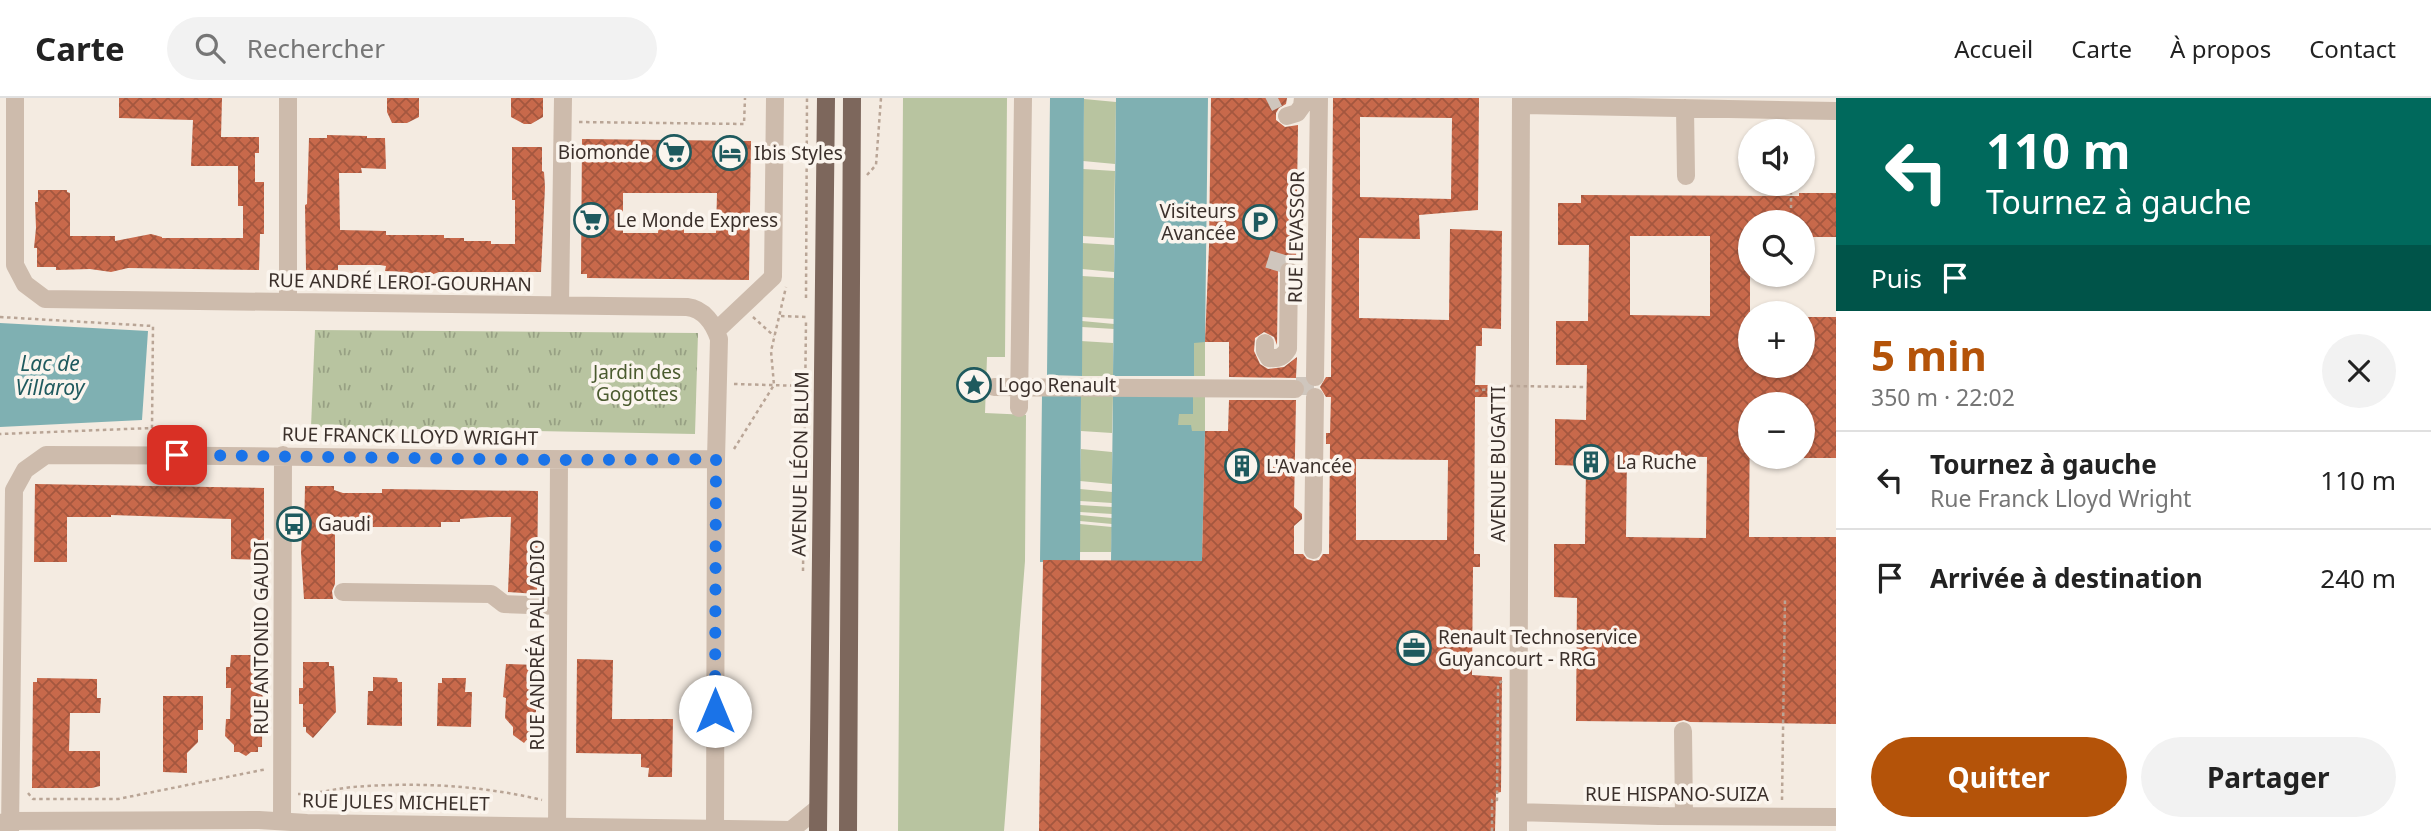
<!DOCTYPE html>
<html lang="fr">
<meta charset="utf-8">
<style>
:root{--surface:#fff;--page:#f2f2f2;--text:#222;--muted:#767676;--line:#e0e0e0;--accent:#b45309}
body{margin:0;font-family:"Noto Sans",sans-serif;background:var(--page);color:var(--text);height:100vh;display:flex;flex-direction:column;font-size:26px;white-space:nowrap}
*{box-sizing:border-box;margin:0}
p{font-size:23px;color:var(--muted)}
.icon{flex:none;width:38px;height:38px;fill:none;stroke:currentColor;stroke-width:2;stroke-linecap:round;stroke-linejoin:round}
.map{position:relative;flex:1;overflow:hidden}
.drawer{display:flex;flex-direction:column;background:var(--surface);width:595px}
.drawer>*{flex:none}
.banner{background:#00695c;color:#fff;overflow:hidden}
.fabs{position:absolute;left:1738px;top:21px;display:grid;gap:14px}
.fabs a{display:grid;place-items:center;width:77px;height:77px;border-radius:50%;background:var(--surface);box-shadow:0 2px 5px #0004;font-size:35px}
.pin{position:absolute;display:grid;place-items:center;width:60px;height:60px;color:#fff;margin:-30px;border-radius:14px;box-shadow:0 4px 10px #0006}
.me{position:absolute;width:77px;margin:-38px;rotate:0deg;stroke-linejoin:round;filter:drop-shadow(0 0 5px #0008)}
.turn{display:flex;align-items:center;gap:24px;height:147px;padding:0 35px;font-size:32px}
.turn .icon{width:91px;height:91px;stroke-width:2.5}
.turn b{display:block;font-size:49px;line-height:60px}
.then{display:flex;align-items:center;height:66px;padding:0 35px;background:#0003;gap:14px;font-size:26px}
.round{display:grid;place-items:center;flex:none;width:74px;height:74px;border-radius:37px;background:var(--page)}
.headline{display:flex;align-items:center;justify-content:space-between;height:119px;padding:0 35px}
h1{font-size:42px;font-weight:700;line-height:52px;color:var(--accent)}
.button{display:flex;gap:14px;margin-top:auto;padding:14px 35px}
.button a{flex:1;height:80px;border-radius:42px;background:var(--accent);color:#fff;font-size:28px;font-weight:700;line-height:80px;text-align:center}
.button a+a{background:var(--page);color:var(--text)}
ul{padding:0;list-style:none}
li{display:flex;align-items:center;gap:21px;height:98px;padding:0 35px;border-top:2px solid var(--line)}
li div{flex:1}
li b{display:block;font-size:26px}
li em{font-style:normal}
header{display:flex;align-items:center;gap:42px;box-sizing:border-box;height:98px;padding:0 35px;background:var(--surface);border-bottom:2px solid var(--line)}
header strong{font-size:33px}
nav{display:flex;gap:38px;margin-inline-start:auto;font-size:24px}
.search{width:490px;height:63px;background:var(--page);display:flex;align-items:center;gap:18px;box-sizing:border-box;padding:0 24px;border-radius:38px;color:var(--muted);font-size:26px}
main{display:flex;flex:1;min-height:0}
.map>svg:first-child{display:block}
</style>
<header>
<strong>Carte</strong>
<div class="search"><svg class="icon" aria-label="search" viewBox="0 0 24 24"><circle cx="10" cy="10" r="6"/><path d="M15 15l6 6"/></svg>Rechercher</div>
<nav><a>Accueil</a><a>Carte</a><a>À propos</a><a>Contact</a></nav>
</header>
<main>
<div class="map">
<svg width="1836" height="733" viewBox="0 0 1836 733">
<defs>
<pattern id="park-tufts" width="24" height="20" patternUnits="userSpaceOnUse" patternTransform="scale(1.75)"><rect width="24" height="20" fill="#b8c4a0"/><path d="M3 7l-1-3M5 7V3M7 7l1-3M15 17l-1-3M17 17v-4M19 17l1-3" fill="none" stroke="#97a083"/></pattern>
<pattern id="building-cross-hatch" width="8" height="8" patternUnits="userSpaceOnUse" patternTransform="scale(1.75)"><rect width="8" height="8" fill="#c8694b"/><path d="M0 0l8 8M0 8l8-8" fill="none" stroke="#a4573f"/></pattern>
</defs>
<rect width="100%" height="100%" fill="#f4ebe1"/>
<!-- grass -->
<path fill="#b8c4a0" d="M 903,0 L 1007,0 L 1005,259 L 987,259 L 985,315 L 1026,317 L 1025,463 L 1004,733 L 898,733 Z
M 1084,1 L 1116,4 L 1115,66 L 1083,63 Z
M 1083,71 L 1115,73 L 1114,140 L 1082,138 Z
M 1082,145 L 1114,147 L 1114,174 L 1082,171 Z
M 1082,178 L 1114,180 L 1114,221 L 1082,219 Z
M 1082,223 L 1114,226 L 1114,231 L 1082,229 Z
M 1081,243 L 1113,245 L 1113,278 L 1082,278 Z
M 1194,244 L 1205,244 L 1205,278 L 1194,278 Z
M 1081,298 L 1113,298 L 1112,335 L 1081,333 Z
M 1193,298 L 1205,298 L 1205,333 L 1191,333 L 1178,327 L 1178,316 Z
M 1081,351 L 1112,354 L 1112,386 L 1080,383 Z
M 1080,391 L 1112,394 L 1112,405 L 1080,403 Z
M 1080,407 L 1112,409 L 1112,416 L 1080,414 Z
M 1080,417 L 1112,420 L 1112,426 L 1080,423 Z
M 1080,426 L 1112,429 L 1111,454 L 1080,454 Z"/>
<!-- park -->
<path fill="url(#park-tufts)" d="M 315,232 L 698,235 L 695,336 L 311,329 Z"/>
<!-- water -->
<path fill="#7fb0b2" d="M 1050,0 L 1084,0 L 1082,278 L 1047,277 Z
M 1116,0 L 1208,0 L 1205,244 L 1194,245 L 1194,278 L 1113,278 Z
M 0,225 L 148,233 L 142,322 L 0,329 Z
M 1042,297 L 1081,298 L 1080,463 L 1040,464 Z
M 1113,298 L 1193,298 L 1193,316 L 1179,316 L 1178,327 L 1191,327 L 1192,333 L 1205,333 L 1202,463 L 1111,463 Z"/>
<!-- pier -->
<path fill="#f4ebe1" d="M 1109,278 L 1197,278 L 1194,282 L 1113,281 Z"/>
<!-- building -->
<path fill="url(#building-cross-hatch)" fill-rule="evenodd" d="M 119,0 L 222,0 L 221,39 L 259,39 L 259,55 L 255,55 L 255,84 L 264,84 L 264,136 L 260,136 L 259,172 L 128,170 L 111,174 L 90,171 L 56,172 L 56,169 L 37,169 L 37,150 L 34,150 L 36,130 L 35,104 L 38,104 L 38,92 L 67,92 L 67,94 L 70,95 L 70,138 L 115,138 L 115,143 L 151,136 L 162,139 L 162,140 L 243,140 L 243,108 L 238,108 L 238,68 L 191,68 L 193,22 L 119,20 Z
M 387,0 L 419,0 L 419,19 L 407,25 L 392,25 L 387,14 Z
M 511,0 L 543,0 L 543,19 L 531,26 L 524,26 L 511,19 Z
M 1211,0 L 1287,0 L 1286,6 L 1279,10 L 1276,15 L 1276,22 L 1285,29 L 1298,27 L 1296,164 L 1290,162 L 1284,163 L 1278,172 L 1277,247 L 1274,239 L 1264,234 L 1255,240 L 1254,253 L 1260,266 L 1268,271 L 1284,269 L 1297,259 L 1296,279 L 1304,279 L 1310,289 L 1306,292 L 1304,285 L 1296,280 L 1229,279 L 1229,244 L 1205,244 L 1209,148 Z
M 1333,0 L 1479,0 L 1478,112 L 1419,117 L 1420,141 L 1359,140 L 1359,220 L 1449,222 L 1450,131 L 1502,133 L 1501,231 L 1482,230 L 1482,248 L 1476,248 L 1475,287 L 1508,287 L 1508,299 L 1475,299 L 1474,456 L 1480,456 L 1480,469 L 1473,469 L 1472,577 L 1502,579 L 1501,694 L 1496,695 L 1495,733 L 1039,733 L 1043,462 L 1202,463 L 1205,333 L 1228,333 L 1229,302 L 1296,302 L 1294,409 L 1302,416 L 1302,421 L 1294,428 L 1294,456 L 1303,456 L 1307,461 L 1314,463 L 1319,462 L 1323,456 L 1329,456 L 1330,346 L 1326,346 L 1326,335 L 1330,335 L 1331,299 L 1326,299 L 1320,289 L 1326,279 L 1331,279 ZM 1360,19 L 1452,20 L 1451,101 L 1360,99 ZM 1356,361 L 1448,362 L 1447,442 L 1356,442 Z
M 327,37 L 367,38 L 367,40 L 385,40 L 386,71 L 361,70 L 362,75 L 339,75 L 340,132 L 386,133 L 386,137 L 444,137 L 444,140 L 464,140 L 464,143 L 491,143 L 491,146 L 515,146 L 515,102 L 512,102 L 512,49 L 542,49 L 542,73 L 544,74 L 545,89 L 541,174 L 439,174 L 431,177 L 431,174 L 417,177 L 407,174 L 385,173 L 386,168 L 380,167 L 338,167 L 338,172 L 306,172 L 305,107 L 307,106 L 309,40 L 327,40 Z
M 582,41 L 751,43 L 749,182 L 587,180 L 587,176 L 581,176 ZM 623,95 L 717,95 L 716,135 L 684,135 L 684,122 L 659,122 L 658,135 L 623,135 Z
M 1799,95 L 1836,95 L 1836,139 L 1802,139 L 1802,124 L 1750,124 L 1750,268 L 1802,268 L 1802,219 L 1836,219 L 1836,360 L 1802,360 L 1802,306 L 1750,306 L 1749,439 L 1836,439 L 1836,626 L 1690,624 L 1684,622 L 1676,624 L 1576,623 L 1577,500 L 1554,499 L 1554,446 L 1585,446 L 1586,368 L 1555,367 L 1555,321 L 1586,322 L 1587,267 L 1556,267 L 1556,223 L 1588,223 L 1589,147 L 1558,147 L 1558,105 L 1581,105 L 1581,97 L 1799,98 ZM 1630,138 L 1710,138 L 1710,218 L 1630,217 ZM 1627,357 L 1707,359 L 1706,440 L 1626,439 Z
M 35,386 L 264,390 L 264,462 L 231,461 L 231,421 L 111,417 L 111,419 L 67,419 L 67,464 L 34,464 Z
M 305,388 L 334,388 L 334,392 L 343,395 L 382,395 L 382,391 L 538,393 L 537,496 L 508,494 L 511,419 L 489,419 L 460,421 L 460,424 L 441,424 L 441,429 L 362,429 L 362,432 L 335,432 L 335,486 L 332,493 L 333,501 L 304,501 L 301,454 L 302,437 L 304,437 Z
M 231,557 L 263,557 L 262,649 L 258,649 L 258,654 L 251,654 L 246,658 L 239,654 L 234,654 L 234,647 L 225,638 L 226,621 L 230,621 L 231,590 L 226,590 L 226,569 L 230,569 Z
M 577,561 L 613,562 L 612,621 L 673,621 L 672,679 L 648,679 L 649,670 L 641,669 L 641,656 L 576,655 Z
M 303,564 L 329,564 L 329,568 L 334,568 L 336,614 L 313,640 L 306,634 L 306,629 L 303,629 L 303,606 L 299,606 L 299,590 L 303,590 Z
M 506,566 L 537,567 L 536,593 L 540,593 L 539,609 L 536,609 L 536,631 L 533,631 L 532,638 L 529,639 L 524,645 L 513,637 L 513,629 L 505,620 L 506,600 L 503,599 Z
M 373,579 L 397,580 L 398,584 L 402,584 L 402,628 L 367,627 L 368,593 L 373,593 Z
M 37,580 L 97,581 L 97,600 L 101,600 L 100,615 L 70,615 L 69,653 L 100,653 L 100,688 L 92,690 L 32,690 L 33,584 L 37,584 Z
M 442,580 L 466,580 L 465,594 L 472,594 L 471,629 L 437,628 L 438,585 L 442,585 Z
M 163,598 L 203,598 L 203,632 L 198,632 L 198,644 L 187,655 L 187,675 L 163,674 Z"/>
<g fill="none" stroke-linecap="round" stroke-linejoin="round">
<!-- minor-tunnel -->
<path stroke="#cfc6bd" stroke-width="18" stroke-dasharray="18 9" stroke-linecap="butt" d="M 1268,5 L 1278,0
M 1268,161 L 1291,168 L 1291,182
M 1296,288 L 1315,288"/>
<!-- path -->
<path stroke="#b9a596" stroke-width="2.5" stroke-dasharray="3.5 3.5" stroke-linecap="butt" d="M 579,24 L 744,26 L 745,0
M 867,77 L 876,67 L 881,0
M 1791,86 L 1791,110
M 806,200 L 807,0
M 781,218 L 806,219
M 0,219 L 153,228 L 152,330 L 0,336
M 753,219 L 774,238
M 734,286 L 804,288
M 734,351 L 774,287 L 771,253 L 786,189
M 803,473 L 806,224
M 28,695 L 33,701 L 118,701 L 267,671
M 298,696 C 316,696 334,691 352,689 C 416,684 480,687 542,702
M 1782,702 L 1785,500
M 1492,733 L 1492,702 L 1497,702 L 1498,586 L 1502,583"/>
<!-- minor -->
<path stroke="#cdbbac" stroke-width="18" d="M 15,0 L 15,167 L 25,186 L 45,201 L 687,209 C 704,211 714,226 719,241 L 716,361 L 715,733
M 288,0 L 288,204
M 1521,7 L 1836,13
M 1685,10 L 1686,78
M 1287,18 L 1297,15 L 1302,8 L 1303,0
M 560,207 L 563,0
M 716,233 L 773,179 L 775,0
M 1265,245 L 1265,253 L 1269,260 C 1279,261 1283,259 1288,251 L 1289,173
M 1315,279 L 1319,0
M 994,289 L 1295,291
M 1019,310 L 1023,0
M 1313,452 L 1315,299
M 343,494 L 491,496 L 504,506 L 558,508
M 1683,633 L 1684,718
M 1518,714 L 1659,718 L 1836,719
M 282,723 L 283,357
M 0,725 L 11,723 L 259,722 L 307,725 L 791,732 L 817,711
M 10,733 L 14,392 L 25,372 L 46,357 C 269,357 493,363 716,361
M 557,733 L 559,362
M 1518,733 L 1521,0"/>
<!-- major -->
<path stroke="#7d675c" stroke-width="18" d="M 818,733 L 826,0
M 848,733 L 852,0"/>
<!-- path-bridge -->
<path stroke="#b9a596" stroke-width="2.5" stroke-dasharray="3.5 3.5" stroke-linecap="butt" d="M 1475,293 L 1508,288 L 1586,289"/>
</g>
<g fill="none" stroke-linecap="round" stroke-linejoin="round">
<!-- route -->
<path stroke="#1a73e8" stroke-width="12" stroke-dasharray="0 21.6" d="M 177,357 L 559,362 L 716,361 L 715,613"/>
</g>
<!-- icons -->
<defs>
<g id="supermarket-ring" transform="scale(1.75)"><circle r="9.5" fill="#fbf5ee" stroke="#1f5a5e" stroke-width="1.5"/><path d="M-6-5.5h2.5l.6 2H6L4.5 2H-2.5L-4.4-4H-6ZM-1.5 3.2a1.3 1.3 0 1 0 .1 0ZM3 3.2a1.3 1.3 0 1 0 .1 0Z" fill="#1f5a5e"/></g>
<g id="hotel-ring" transform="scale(1.75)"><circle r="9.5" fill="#fbf5ee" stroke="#1f5a5e" stroke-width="1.5"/><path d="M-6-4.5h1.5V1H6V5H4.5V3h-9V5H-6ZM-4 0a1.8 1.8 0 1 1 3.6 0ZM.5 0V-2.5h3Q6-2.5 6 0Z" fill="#1f5a5e"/></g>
<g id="parking-ring" transform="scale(1.75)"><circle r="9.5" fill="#fbf5ee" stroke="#1f5a5e" stroke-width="1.5"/><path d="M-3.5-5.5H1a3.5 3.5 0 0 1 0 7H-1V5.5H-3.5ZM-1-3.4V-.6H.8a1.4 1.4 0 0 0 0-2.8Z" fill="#1f5a5e"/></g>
<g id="sight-ring" transform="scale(1.75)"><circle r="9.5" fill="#fbf5ee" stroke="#1f5a5e" stroke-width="1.5"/><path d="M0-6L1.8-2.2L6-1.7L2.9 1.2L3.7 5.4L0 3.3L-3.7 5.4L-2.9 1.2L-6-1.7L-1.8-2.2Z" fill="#1f5a5e"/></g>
<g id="building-ring" transform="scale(1.75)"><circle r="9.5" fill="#fbf5ee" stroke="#1f5a5e" stroke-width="1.5"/><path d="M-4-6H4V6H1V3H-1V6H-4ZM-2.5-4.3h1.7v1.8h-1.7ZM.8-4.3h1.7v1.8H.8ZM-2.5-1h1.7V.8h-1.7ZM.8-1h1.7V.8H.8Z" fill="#1f5a5e"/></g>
<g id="bus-ring" transform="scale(1.75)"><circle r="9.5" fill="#fbf5ee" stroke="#1f5a5e" stroke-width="1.5"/><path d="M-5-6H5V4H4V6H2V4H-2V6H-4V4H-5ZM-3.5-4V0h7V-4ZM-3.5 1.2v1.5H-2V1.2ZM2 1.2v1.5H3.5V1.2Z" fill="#1f5a5e"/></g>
<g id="office-ring" transform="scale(1.75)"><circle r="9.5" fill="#fbf5ee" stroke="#1f5a5e" stroke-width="1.5"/><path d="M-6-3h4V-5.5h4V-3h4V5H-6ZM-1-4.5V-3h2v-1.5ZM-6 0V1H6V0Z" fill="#1f5a5e"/></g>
</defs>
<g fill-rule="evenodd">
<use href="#supermarket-ring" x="674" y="54"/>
<use href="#hotel-ring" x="730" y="55"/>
<use href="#supermarket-ring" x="591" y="122"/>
<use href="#parking-ring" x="1260" y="124"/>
<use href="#sight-ring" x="974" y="287"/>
<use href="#building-ring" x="1591" y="364"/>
<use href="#building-ring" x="1242" y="368"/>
<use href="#bus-ring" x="294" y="426"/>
<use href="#office-ring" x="1414" y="550"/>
</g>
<g text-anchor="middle" stroke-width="7" stroke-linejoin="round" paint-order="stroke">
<!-- poi labels -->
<g font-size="19" fill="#3b302b" stroke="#fbf5ee" text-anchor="start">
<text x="650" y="61" text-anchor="end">Biomonde</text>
<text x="754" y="62">Ibis Styles</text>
<text x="1236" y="120" text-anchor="end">Visiteurs<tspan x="1236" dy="22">Avancée</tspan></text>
<text x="616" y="129">Le Monde Express</text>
<text x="998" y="294">Logo Renault</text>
<text x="1616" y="371">La Ruche</text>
<text x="1266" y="375">L'Avancée</text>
<text x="318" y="433">Gaudi</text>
<text x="1438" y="546">Renault Technoservice<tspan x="1438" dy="22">Guyancourt - RRG</tspan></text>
</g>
<!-- street labels -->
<g font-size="19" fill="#3b302b" stroke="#fbf5ee">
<text transform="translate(1296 139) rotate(-89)" y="7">RUE LEVASSOR</text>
<text transform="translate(400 184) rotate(1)" y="7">RUE ANDRÉ LEROI-GOURHAN</text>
<text transform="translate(410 338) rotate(1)" y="7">RUE FRANCK LLOYD WRIGHT</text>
<text transform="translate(800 366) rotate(-89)" y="7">AVENUE LÉON BLUM</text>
<text transform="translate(1498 366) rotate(-90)" y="7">AVENUE BUGATTI</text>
<text transform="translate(261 540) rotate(-90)" y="7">RUE ANTONIO GAUDI</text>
<text transform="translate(537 547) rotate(-90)" y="7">RUE ANDRÉA PALLADIO</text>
<text x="1677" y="703">RUE HISPANO-SUIZA</text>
<text transform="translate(396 704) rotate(1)" y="7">RUE JULES MICHELET</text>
</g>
<!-- park labels -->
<g font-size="19" fill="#4a5a2e" stroke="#fbf5ee">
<text x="637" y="281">Jardin des<tspan x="637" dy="22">Gogottes</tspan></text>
</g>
<!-- water labels -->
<g font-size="21" font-style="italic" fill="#1f5a5e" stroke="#fbf5ee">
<text x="50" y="273">Lac de<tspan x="50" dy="24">Villaroy</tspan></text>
</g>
</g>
</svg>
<div class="fabs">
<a><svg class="icon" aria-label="sound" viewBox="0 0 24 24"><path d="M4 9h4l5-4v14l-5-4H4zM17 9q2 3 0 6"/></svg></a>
<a><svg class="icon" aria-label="search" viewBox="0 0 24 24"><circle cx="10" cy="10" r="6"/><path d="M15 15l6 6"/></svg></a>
<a>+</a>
<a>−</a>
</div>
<div class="pin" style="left:177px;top:357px;background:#d93025"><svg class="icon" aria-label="arrive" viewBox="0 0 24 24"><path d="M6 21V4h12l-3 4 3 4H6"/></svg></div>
<svg class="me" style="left:715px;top:613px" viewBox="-20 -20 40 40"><circle r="19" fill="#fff"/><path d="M0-13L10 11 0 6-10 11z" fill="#1a73e8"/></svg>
</div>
<section class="drawer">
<div class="banner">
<div class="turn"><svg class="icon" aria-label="left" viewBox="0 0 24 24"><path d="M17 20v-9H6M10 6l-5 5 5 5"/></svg><div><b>110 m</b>Tournez à gauche</div></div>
<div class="then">Puis<svg class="icon" aria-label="arrive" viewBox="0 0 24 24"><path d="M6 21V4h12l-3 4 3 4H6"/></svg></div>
</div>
<div class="headline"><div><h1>5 min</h1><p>350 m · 22:02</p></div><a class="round"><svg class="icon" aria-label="close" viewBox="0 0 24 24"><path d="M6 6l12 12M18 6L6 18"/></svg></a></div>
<ul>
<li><svg class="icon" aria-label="left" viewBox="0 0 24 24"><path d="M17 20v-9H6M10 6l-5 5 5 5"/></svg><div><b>Tournez à gauche</b><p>Rue Franck Lloyd Wright</p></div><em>110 m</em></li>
<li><svg class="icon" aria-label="arrive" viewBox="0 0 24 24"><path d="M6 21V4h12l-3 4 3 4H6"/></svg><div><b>Arrivée à destination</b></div><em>240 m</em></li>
</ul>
<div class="button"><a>Quitter</a><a>Partager</a></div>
</section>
</main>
